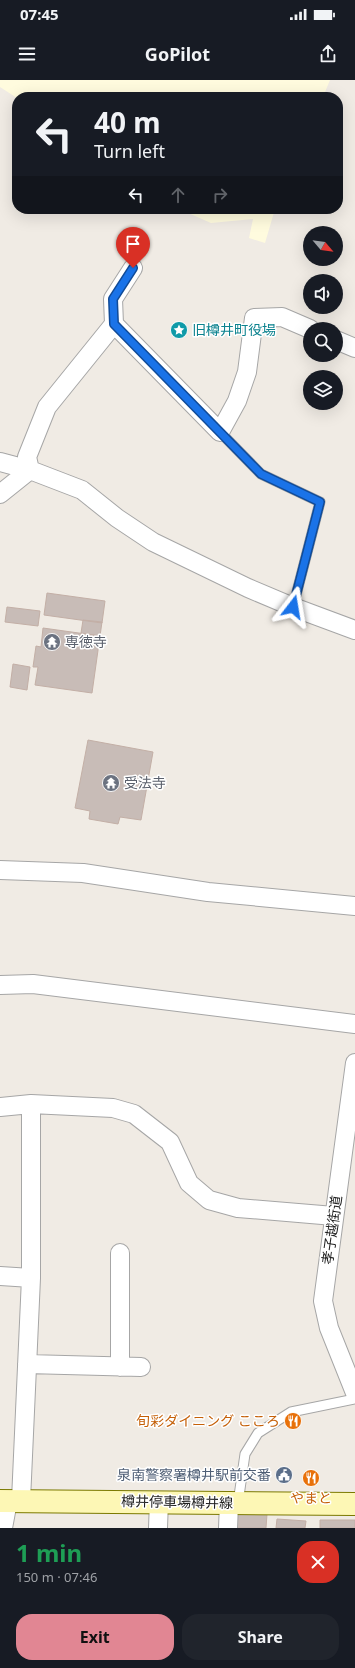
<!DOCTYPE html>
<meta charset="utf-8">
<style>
:root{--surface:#171b24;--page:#20242c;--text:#f1f3f6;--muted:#9ea1a6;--accent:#e18693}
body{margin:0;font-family:"Noto Sans","Noto Sans JP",sans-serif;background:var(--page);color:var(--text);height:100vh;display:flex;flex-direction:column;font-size:15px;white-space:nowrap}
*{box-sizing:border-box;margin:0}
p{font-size:13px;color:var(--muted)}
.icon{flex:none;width:22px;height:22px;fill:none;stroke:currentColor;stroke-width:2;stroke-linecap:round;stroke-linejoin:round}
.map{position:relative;height:1448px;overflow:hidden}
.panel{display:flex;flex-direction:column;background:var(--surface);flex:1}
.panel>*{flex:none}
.guide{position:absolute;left:12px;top:12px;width:331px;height:122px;border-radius:16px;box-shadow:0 4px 16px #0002;background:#171b24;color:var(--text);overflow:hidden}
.needle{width:26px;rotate:119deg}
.fabs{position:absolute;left:303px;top:146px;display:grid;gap:8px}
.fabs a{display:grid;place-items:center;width:40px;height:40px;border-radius:50%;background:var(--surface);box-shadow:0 4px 16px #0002;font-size:20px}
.pin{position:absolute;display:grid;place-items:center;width:34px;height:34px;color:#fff;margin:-41px -17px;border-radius:50% 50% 50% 0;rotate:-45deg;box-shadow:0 0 4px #0007}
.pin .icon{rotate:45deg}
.me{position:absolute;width:44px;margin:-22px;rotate:14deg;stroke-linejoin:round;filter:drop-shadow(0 0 3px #0008)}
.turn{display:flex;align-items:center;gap:14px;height:84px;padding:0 16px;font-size:18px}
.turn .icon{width:52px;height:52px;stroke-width:2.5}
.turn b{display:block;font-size:28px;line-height:34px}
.lanes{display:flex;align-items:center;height:38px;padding:0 16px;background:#0003;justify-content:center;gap:20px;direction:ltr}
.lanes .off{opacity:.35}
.round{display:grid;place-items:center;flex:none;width:42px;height:42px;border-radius:16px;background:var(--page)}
.overview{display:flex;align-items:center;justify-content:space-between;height:68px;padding:0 16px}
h1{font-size:24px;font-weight:700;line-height:30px;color:#1e9e55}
.action{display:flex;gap:8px;margin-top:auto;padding:8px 16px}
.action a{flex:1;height:46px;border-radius:16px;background:var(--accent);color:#111;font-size:16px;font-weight:700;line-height:46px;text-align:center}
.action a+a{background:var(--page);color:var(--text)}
.status{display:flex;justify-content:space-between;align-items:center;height:28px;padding:0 20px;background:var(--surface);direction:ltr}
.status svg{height:11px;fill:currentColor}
header{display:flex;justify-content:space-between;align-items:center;height:52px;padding:0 16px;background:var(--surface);font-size:18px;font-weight:700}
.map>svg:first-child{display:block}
</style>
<div class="status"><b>07:45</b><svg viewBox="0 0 49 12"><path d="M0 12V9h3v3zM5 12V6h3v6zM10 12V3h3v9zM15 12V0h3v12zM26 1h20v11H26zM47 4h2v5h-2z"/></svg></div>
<header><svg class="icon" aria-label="menu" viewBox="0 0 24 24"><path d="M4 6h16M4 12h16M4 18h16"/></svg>GoPilot<svg class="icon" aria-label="share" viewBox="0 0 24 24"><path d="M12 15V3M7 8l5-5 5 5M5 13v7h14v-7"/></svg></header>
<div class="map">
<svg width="355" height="1448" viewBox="0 0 355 1448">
<rect width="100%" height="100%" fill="#f0ebe4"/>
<!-- education -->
<path fill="#fffbde" d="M 0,0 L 330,0 L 323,17 L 17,18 L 0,7 Z
M 179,129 L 275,129 L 265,163 L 249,158 L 253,139 L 211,143 Z"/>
<!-- building -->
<path fill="#c8bcb7" stroke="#c3afa6" d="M 47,513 L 105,521 L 102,543 L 44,535 Z
M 7,527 L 40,531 L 38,546 L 5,542 Z
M 83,540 L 102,542 L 100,556 L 81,553 Z
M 43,548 L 100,556 L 92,613 L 35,605 L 38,587 L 33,587 L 36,566 L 41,567 Z
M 13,584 L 30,587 L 27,610 L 10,607 Z
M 88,660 L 153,672 L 141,740 L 120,737 L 118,744 L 89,739 L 90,731 L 75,728 Z
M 238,1433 L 267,1434 L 266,1448 L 237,1448 Z
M 277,1439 L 306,1441 L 305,1448 L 276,1448 Z
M 320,1440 L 355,1440 L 355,1448 L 320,1448 Z"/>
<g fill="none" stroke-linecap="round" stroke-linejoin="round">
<!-- service casing -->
<g stroke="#a6a6a6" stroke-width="11">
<path id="service" d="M 220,352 L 261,394 L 320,422 L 293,527
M 238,1423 L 245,1374 L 258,1353 L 291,1332 L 355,1319"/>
</g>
<!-- minor casing -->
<g stroke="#a6a6a6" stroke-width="20">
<path id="minor" d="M 133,188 L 113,219 L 114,244 L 220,352 L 237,321 L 247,292 L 254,238 L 282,237 L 310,249
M 336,260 L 355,268
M 0,382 L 30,390 L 82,410 L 117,438 L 153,462 L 248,508 L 293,527 L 355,550
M 30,390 L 27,377 L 47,327 L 114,244
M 0,414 L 30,390
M 0,790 L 83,793 L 208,812 L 355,826
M 0,905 L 33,904 L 355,944
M 355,983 L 323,1221 L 329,1248 L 355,1313
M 0,1027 L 31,1024 L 113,1028 L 134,1034 L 170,1062 L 189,1103 L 209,1120 L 238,1128 L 334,1136
M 120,1173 L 120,1287
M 0,1196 L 31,1198
M 27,1284 L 141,1287
M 21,1420 L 31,1198 L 31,1024
M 3,1448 L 8,1421
M 158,1448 L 159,1421
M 228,1448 L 229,1423"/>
</g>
<!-- secondary casing -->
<g stroke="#7b7900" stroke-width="24">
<path id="secondary" d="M 0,1421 L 355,1424"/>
</g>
<!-- service -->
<use href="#service" stroke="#fff" stroke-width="9"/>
<!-- minor -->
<use href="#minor" stroke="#fff" stroke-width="18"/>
<!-- secondary -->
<use href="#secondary" stroke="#fdf7b5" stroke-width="22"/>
</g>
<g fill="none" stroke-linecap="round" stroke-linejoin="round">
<!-- route casing -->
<g stroke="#114b97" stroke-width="10">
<path id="route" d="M 133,188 L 113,219 L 114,244 L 261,394 L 320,422 L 293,527"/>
</g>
<!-- route -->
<use href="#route" stroke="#1a73e8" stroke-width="7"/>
</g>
<!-- icons -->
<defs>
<g id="sight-disc" transform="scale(0.9)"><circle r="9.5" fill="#0f9aa8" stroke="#fff"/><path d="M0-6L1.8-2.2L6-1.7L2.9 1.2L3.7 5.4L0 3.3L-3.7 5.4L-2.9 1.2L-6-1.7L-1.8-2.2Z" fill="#fff"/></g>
<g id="temple-disc" transform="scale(0.9)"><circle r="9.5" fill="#6b7280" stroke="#fff"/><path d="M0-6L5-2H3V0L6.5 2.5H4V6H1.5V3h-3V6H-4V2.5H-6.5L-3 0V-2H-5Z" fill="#fff"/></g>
<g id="restaurant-disc" transform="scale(0.9)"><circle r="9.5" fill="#e8710a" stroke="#fff"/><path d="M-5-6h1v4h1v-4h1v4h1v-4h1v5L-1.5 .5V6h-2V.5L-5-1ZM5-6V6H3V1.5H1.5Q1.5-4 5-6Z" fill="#fff"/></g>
<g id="civic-disc" transform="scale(0.9)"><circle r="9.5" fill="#5c6f8a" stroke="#fff"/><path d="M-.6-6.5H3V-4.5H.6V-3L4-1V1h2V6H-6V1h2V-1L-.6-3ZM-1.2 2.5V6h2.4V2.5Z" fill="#fff"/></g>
</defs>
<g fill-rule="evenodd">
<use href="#sight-disc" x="179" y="250"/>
<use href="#temple-disc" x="52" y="562"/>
<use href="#temple-disc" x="111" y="703"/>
<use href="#restaurant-disc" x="293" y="1341"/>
<use href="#civic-disc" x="284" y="1395"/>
<use href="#restaurant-disc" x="311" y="1398"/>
</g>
<g text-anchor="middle" stroke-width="3" stroke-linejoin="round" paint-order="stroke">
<!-- culture labels -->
<g font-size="14" fill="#0d838f" stroke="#fff" text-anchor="start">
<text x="192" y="255">旧樽井町役場</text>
</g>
<!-- worship labels -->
<g font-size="14" fill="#5b616d" stroke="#fff" text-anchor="start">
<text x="65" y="567">専徳寺</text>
<text x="124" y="708">受法寺</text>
</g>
<!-- street labels -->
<g font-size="14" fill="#1f1f1f" stroke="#fff">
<text transform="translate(332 1150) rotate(-82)" y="5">孝子越街道</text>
<text transform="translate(177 1422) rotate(1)" y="5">樽井停車場樽井線</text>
</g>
<!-- food labels -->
<g font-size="14" fill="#c56008" stroke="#fff" text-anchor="end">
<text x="280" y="1346">旬彩ダイニング こころ</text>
<text x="311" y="1423" text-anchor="middle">やまと</text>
</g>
<!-- service labels -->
<g font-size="14" fill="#4e5e75" stroke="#fff" text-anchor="end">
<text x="271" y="1400">泉南警察署樽井駅前交番</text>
</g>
</g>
</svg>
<div class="fabs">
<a><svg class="needle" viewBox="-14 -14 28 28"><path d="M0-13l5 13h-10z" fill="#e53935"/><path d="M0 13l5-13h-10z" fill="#9ea1a6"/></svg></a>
<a><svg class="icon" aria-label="sound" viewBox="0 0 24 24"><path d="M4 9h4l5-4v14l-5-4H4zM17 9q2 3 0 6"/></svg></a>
<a><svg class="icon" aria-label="search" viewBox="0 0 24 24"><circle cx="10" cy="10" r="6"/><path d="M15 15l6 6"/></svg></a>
<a><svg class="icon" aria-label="layers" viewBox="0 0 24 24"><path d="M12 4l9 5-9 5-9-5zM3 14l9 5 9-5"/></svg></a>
</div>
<div class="pin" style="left:133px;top:188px;background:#d93025"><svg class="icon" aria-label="arrive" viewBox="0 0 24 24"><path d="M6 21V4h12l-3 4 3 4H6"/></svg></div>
<svg class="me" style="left:293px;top:527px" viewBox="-20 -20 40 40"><path d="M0-17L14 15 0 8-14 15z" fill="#1a73e8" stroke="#fff" stroke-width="4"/></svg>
<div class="guide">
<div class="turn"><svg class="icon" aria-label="left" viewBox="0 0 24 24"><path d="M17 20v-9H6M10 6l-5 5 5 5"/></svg><div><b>40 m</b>Turn left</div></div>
<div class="lanes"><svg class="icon" aria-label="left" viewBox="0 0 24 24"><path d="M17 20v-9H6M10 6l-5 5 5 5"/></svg><svg class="icon off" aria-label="ahead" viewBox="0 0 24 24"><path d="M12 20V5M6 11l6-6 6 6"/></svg><svg class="icon off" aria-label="right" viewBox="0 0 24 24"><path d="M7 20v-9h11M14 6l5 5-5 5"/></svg></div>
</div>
</div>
<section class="panel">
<div class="overview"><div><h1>1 min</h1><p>150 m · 07:46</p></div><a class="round" style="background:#d93025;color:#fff"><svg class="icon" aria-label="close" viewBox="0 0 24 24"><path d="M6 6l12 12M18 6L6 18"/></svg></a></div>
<div class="action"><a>Exit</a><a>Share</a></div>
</section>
